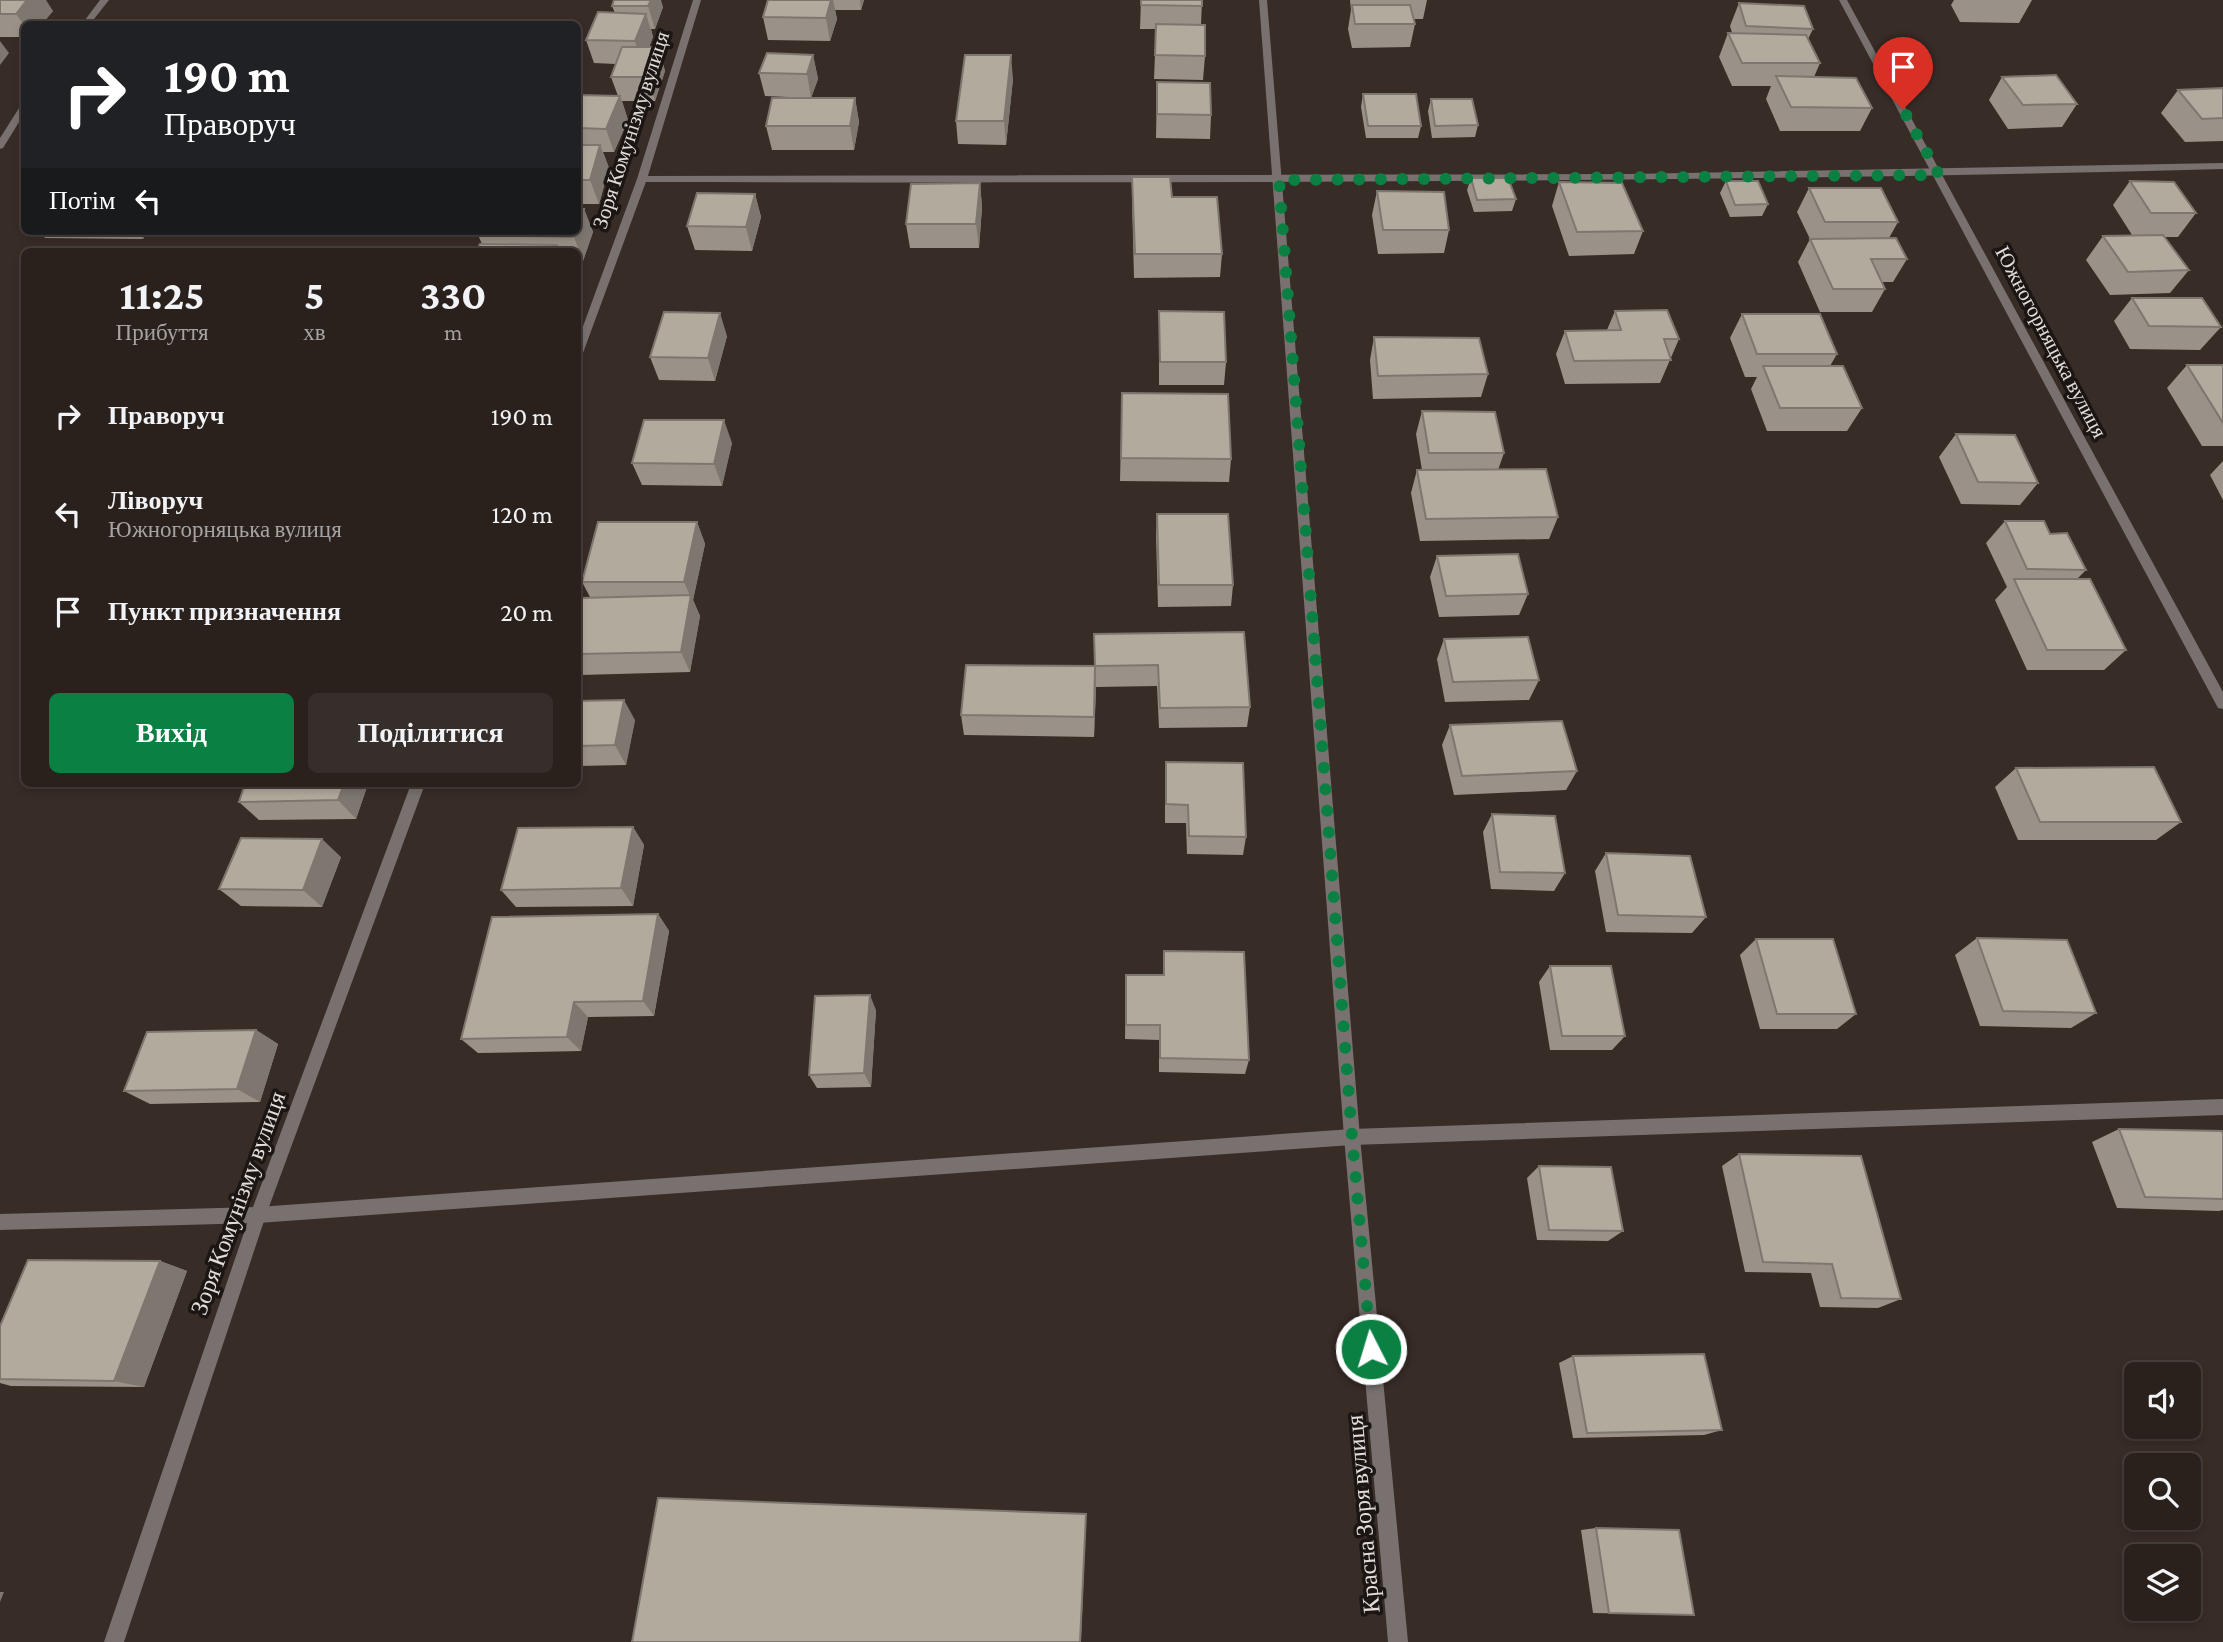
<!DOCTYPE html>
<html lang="uk">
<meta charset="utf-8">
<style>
:root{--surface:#2a211d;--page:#362e2a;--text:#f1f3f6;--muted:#a5a3a4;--line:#463e3b;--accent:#0b8043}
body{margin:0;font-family:"Crimson Pro",serif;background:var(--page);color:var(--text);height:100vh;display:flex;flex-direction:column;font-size:26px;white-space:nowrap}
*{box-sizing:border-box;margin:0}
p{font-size:23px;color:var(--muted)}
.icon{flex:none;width:38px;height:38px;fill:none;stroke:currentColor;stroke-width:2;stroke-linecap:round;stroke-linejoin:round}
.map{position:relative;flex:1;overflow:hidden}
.drawer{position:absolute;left:21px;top:248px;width:560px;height:539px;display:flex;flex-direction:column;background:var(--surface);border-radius:10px;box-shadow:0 4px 10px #0003,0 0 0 2px var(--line)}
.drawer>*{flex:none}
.hud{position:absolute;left:21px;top:21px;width:560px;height:214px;border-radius:10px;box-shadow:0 4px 10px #0003,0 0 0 2px var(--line);background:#202124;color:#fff;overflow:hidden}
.controls{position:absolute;left:2124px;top:1362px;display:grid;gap:14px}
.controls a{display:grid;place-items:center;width:77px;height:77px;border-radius:10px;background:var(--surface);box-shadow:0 4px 10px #0003,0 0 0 2px var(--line);font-size:35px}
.pin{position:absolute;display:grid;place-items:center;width:60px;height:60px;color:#fff;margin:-72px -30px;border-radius:50% 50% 50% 0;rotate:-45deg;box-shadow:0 0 7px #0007}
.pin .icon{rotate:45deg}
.me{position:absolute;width:77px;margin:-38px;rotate:355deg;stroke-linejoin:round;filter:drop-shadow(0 0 5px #0008)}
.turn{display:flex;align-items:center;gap:24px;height:147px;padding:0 28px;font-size:32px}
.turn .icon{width:91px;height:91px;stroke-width:2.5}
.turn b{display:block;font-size:49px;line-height:60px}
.then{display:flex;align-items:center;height:66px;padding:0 28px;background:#0003;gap:14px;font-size:26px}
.eta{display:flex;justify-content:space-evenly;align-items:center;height:119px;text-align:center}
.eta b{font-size:42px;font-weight:700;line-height:49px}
.button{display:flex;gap:14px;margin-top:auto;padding:14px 28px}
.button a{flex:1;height:80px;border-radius:10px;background:var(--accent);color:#fff;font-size:28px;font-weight:700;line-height:80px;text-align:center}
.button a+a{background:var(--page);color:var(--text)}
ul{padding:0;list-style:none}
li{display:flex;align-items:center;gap:21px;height:98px;padding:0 28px}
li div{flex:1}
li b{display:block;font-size:26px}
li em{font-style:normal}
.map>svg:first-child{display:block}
</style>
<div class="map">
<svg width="2223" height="1642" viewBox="0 0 2223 1642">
<rect width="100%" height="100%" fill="#382c27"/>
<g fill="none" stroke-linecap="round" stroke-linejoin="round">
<!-- lane -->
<path fill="#787170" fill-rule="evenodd" d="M 2223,163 L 2223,169 C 1696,183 1169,183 642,182 L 637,179 L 642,176 L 1630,174 Z
M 2223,1099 L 2223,1115 L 1352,1145 L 258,1223 L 0,1230 L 0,1214 L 258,1207 L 1352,1129 Z"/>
<!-- street -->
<path fill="#787170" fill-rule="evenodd" d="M 100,0 L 109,0 L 90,24 L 82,24 Z
M 693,0 L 701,0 L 647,179 L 583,353 L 578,357 L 578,340 L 637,179 Z
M 1259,0 L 1267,0 L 1360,1137 L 1408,1642 L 1388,1642 L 1344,1137 Z
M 1839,0 L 1847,0 L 2223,692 L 2223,709 L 2218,708 Z
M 24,104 L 24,114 L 3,148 L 0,149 L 0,138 L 21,105 Z
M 411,784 L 425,784 L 266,1215 L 124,1642 L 104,1642 L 250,1215 Z"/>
</g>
<!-- wall -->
<path fill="#9a9288" d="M 0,0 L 53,11 L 42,24 L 24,24 L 24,37 L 0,37 Z
M 614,0 L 663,7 L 655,29 L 651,29 L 653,37 L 649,47 L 658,47 L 665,71 L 655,101 L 622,101 L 628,120 L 614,152 L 603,152 L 609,168 L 599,204 L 578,204 L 578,95 L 618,96 L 611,77 L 616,64 L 594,63 L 586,40 L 615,13 L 612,6 Z
M 768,0 L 864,0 L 861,10 L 835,10 L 837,19 L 830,41 L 768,40 L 763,17 Z
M 1141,0 L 1202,0 L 1201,25 L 1205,56 L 1203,80 L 1154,79 L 1156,29 L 1140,29 Z
M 1350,0 L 1427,0 L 1423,19 L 1413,19 L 1415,24 L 1410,47 L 1352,48 L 1348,29 L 1351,10 Z
M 1954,0 L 2032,0 L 2019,23 L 1960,22 L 1951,5 Z
M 1739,3 L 1813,29 L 1808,39 L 1820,63 L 1814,77 L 1872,108 L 1860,131 L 1780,131 L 1766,99 L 1771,86 L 1732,86 L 1719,57 L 1728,33 L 1732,33 L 1730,26 Z
M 813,55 L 818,79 L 811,98 L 765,96 L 759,73 Z
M 2002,77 L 2077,104 L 2062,127 L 2008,129 L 1989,100 Z
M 1013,79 L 1006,145 L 958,144 L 956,121 Z
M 1157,82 L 1211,115 L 1210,139 L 1156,138 Z
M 2178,90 L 2223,118 L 2223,141 L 2185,142 L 2161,113 Z
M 1363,94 L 1421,126 L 1418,138 L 1366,138 L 1361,107 Z
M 855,98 L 859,122 L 854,150 L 772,150 L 766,126 Z
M 1431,99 L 1478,125 L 1475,137 L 1432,138 L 1428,111 Z
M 1132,177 L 1172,197 L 1222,254 L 1220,277 L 1134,278 L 1132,201 Z
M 1471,178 L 1516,199 L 1512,211 L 1474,212 L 1467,190 Z
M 1726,181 L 1768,204 L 1762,216 L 1730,217 L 1720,193 Z
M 2130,181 L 2196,213 L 2178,237 L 2164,237 L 2189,270 L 2170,293 L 2110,295 L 2086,260 L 2103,236 L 2132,235 L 2113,205 Z
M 1559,182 L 1643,231 L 1634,254 L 1569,256 L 1552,206 Z
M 980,183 L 982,207 L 979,248 L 910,248 L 906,224 Z
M 1809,188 L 1898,222 L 1889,238 L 1907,259 L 1893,282 L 1882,282 L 1885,289 L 1872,312 L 1820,312 L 1798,262 L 1810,239 L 1797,212 Z
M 1377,191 L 1449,230 L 1444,253 L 1378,254 L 1372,215 Z
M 755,194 L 761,217 L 752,251 L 695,250 L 687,226 Z
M 584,209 L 593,232 L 583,261 L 578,260 L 578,252 L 476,252 L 482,244 L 478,235 Z
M 40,231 L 148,231 L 143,239 L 45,238 Z
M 2132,298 L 2221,327 L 2200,350 L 2130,349 L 2114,321 Z
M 1159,311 L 1226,362 L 1224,385 L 1159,385 Z
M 1615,311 L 1679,339 L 1660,383 L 1565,384 L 1556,354 L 1565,331 L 1607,330 Z
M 1742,314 L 1837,354 L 1830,366 L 1862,408 L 1847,431 L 1767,431 L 1751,389 L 1757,377 L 1745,377 L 1730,338 Z
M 727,336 L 715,381 L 659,380 L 650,357 Z
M 1374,337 L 1488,374 L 1481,397 L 1373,399 L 1370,360 Z
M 2187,365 L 2223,365 L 2223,446 L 2202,446 L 2167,388 Z
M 1122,393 L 1231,459 L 1229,482 L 1120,481 Z
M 1422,411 L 1504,453 L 1498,470 L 1558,517 L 1549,539 L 1420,541 L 1411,493 L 1417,470 L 1422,470 L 1416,434 Z
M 1956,434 L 2038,483 L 2020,505 L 1961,504 L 1939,457 Z
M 732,443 L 722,486 L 642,485 L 632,463 Z
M 2223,461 L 2223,500 L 2210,475 Z
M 1157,514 L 1233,585 L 1231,606 L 1158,607 L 1156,536 Z
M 2005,521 L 2050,534 L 2086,570 L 2077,579 L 2126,650 L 2104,670 L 2027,670 L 1995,600 L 2007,587 L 1986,543 Z
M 697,522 L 705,544 L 693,600 L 700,616 L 690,672 L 580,675 L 578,671 L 578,616 L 590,597 L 582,582 Z
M 1437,556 L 1528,594 L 1519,615 L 1439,617 L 1430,577 Z
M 1094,634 L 1250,707 L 1247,727 L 1159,728 L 1157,686 L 1096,687 L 1094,737 L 964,735 L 961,715 L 1095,666 Z
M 1444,639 L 1539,680 L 1529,700 L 1445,702 L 1437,659 Z
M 578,701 L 635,720 L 626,765 L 578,766 Z
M 1450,725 L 1577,771 L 1566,790 L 1454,795 L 1442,745 Z
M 1166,762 L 1246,837 L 1243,855 L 1187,854 L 1186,823 L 1165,823 L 1165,782 Z
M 2016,768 L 2181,822 L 2156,840 L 2018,840 L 1995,787 Z
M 368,784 L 356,819 L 259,820 L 239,802 Z
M 1492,814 L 1565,873 L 1554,891 L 1491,889 L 1483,832 Z
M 633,827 L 644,845 L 633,906 L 516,907 L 501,890 Z
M 1606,853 L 1706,917 L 1692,933 L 1606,932 L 1595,871 Z
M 341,857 L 322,907 L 241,906 L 219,889 Z
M 658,914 L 669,931 L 654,1016 L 588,1017 L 581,1051 L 478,1053 L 461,1039 Z
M 1977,938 L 2096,1013 L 2071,1028 L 1980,1026 L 1955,955 Z
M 1756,939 L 1856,1014 L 1837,1029 L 1760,1029 L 1740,955 Z
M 1164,951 L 1249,1060 L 1245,1074 L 1159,1072 L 1159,1040 L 1125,1039 L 1126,975 L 1163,975 Z
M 1550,966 L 1625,1036 L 1612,1050 L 1550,1050 L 1539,982 Z
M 876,1010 L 871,1087 L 817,1088 L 809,1075 Z
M 256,1030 L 278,1044 L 260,1102 L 150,1104 L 124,1091 Z
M 2119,1129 L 2223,1134 L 2223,1210 L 2219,1211 L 2117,1208 L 2092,1142 Z
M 1739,1154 L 1901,1299 L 1878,1308 L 1820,1307 L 1811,1273 L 1745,1272 L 1722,1166 Z
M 1539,1166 L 1623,1231 L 1608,1241 L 1537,1240 L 1527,1178 Z
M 160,1261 L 187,1271 L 144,1387 L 11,1386 L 0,1383 L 0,1326 Z
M 1573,1356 L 1722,1430 L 1704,1435 L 1573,1438 L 1559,1363 Z
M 1596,1528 L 1694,1615 L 1593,1613 L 1581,1530 Z"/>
<!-- shaded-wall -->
<path fill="#7d776f" d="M 27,0 L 46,0 L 53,11 L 42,24 L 24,25 L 16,14 Z
M 651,0 L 661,0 L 663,7 L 655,29 L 648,6 Z
M 831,0 L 833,0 L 837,19 L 830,41 L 826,18 Z
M 860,0 L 864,0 L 861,10 Z
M 646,14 L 653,37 L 642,65 L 635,41 Z
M 0,41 L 9,53 L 0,65 Z
M 658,47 L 665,71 L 655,101 L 648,77 Z
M 813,55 L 818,79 L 811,98 L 807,74 Z
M 1011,55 L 1013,79 L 1006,145 L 1004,121 Z
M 620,96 L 628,120 L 614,152 L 606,129 Z
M 855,98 L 859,122 L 854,150 L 850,126 Z
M 600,145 L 609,168 L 599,204 L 590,180 Z
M 980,183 L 982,207 L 979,248 L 976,224 Z
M 755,194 L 761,217 L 752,251 L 746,227 Z
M 584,209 L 593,232 L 583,261 L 574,237 L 576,231 L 578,231 L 578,227 Z
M 137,231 L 148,231 L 143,239 Z
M 557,245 L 559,252 L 554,252 Z
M 720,313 L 727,336 L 715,381 L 708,358 Z
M 724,420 L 732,443 L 722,486 L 714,464 Z
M 697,522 L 705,544 L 693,600 L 700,616 L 690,672 L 681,652 L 691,598 L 684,582 Z
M 1095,666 L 1096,687 L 1094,737 L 1094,717 Z
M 624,700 L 635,720 L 626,765 L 615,745 Z
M 344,784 L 368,784 L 356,819 L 338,800 Z
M 633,827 L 644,845 L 633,906 L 621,888 Z
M 322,839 L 341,857 L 322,907 L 303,890 Z
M 658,914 L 669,931 L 654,1016 L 643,1001 Z
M 870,995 L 876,1010 L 871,1087 L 864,1073 Z
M 574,1002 L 588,1017 L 581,1051 L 567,1037 Z
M 256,1030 L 278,1044 L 260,1102 L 237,1089 Z
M 160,1261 L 187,1271 L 144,1387 L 114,1381 Z
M 1086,1514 L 1086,1516 L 1081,1642 L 1080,1642 Z
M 0,1592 L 4,1592 L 0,1602 Z"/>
<!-- building -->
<path fill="#b3aa9e" stroke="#7d776f" stroke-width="2" d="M 0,0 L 27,0 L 16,14 L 0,14 Z
M 614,0 L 651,0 L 648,6 L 612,6 Z
M 768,0 L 831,0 L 826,18 L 763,17 Z
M 1141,0 L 1202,0 L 1202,6 L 1141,5 Z
M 1739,3 L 1804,6 L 1813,29 L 1746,26 Z
M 1352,5 L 1410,5 L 1415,24 L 1355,24 Z
M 598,12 L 646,14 L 635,41 L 586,40 Z
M 1156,24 L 1205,25 L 1205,56 L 1155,55 Z
M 1728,33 L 1806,35 L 1820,63 L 1742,63 Z
M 622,47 L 658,47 L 648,77 L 611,77 Z
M 767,53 L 813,55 L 807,74 L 759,73 Z
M 965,55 L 1011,55 L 1004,121 L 956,121 Z
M 2056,75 L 2077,104 L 2023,105 L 2002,77 Z
M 1776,76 L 1856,78 L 1872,108 L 1791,107 Z
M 1157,82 L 1210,83 L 1211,115 L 1157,114 Z
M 2223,88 L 2223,118 L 2202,119 L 2178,90 Z
M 1363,94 L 1416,94 L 1421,126 L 1368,126 Z
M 578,95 L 620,96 L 606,129 L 578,128 Z
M 772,98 L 855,98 L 850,126 L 766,126 Z
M 1431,99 L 1472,99 L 1478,125 L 1435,126 Z
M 578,145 L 600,145 L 590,180 L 578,180 Z
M 1132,177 L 1170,177 L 1172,197 L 1217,197 L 1222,254 L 1135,254 Z
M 1471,178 L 1508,178 L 1516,199 L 1477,200 Z
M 1726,181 L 1758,181 L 1768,204 L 1735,205 Z
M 2130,181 L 2174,182 L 2196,213 L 2151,213 Z
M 1559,182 L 1622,183 L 1643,231 L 1577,232 Z
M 980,183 L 976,224 L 906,224 L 911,184 Z
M 1809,188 L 1881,188 L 1898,222 L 1825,222 Z
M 1377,191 L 1444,192 L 1449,230 L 1383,230 Z
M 697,193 L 755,194 L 746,227 L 687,226 Z
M 578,209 L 584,209 L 578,227 Z
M 480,231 L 576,231 L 574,237 L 478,235 Z
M 2163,235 L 2189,270 L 2128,272 L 2103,236 Z
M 1896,238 L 1907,259 L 1871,259 L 1885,289 L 1833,289 L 1810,239 Z
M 480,244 L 557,245 L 554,252 L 476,252 Z
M 2132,298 L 2202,298 L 2221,327 L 2149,326 Z
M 1667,310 L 1679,339 L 1664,339 L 1671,360 L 1574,361 L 1565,331 L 1621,330 L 1615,311 Z
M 1159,311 L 1224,312 L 1226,362 L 1160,362 Z
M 664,312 L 720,313 L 708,358 L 650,357 Z
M 1742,314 L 1820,314 L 1837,354 L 1757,354 Z
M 1374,337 L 1479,338 L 1488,374 L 1378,376 Z
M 2187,365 L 2223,365 L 2223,423 Z
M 1763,366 L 1843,366 L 1862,408 L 1780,408 Z
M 1122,393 L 1228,394 L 1231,459 L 1121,458 Z
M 1422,411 L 1495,412 L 1504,453 L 1429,453 Z
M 644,420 L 724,420 L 714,464 L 632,463 Z
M 1956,434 L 2015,435 L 2038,483 L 1978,482 Z
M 1546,469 L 1558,517 L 1426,519 L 1417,470 Z
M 1157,514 L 1228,514 L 1233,585 L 1159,585 Z
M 2005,521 L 2044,521 L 2050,534 L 2067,533 L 2086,570 L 2027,569 Z
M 598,522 L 697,522 L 684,582 L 582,582 Z
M 1518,554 L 1528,594 L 1446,596 L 1437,556 Z
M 2014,579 L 2090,579 L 2126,650 L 2047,650 Z
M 691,595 L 681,652 L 578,654 L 578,616 L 582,598 Z
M 1244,632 L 1250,707 L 1160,708 L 1158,665 L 1095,666 L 1094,634 Z
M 1528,637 L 1539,680 L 1453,682 L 1444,639 Z
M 966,665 L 1095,666 L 1094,717 L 961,715 Z
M 624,700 L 615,745 L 578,746 L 578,701 Z
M 1562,721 L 1577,771 L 1462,776 L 1450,725 Z
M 1166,762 L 1243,763 L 1246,837 L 1189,836 L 1188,805 L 1166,804 Z
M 2154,767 L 2181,822 L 2040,822 L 2016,768 Z
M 245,784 L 344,784 L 338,800 L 239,802 Z
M 1492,814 L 1555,816 L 1565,873 L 1500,872 Z
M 633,827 L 621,888 L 501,890 L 518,828 Z
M 241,838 L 322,839 L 303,890 L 219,889 Z
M 1606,853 L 1690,856 L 1706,917 L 1618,915 Z
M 658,914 L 643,1001 L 574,1002 L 567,1037 L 461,1039 L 492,917 Z
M 1977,938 L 2067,940 L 2096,1013 L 2003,1011 Z
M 1756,939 L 1833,939 L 1856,1014 L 1777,1014 Z
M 1164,951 L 1244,952 L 1249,1060 L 1160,1058 L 1160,1025 L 1126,1025 L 1126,975 L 1164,975 Z
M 1550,966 L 1611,966 L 1625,1036 L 1562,1036 Z
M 870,995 L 864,1073 L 809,1075 L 815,996 Z
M 256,1030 L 237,1089 L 124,1091 L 147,1032 Z
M 2119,1129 L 2222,1131 L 2223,1134 L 2223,1199 L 2145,1197 Z
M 1739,1154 L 1861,1156 L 1901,1299 L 1841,1298 L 1832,1264 L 1763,1262 Z
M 1539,1166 L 1611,1167 L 1623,1231 L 1549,1230 Z
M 28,1260 L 160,1261 L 114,1381 L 0,1379 L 0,1326 Z
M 1704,1354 L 1722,1430 L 1587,1433 L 1573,1356 Z
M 658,1498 L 1086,1514 L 1080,1642 L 632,1642 Z
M 1596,1528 L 1679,1530 L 1694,1615 L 1609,1613 Z"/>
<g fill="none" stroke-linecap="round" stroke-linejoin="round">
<!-- route -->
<path stroke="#0b8043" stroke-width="12" stroke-dasharray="0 21.6" d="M 1371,1349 L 1352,1137 L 1279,180 L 1939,175 L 1903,109"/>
</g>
<g text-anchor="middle" stroke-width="7" stroke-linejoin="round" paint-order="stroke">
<!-- far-street labels -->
<g font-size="21" fill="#e4dcd9" stroke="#1b1614">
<text transform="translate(631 130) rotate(-72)" y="7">Зоря Комунізму вулиця</text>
<text transform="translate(2051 342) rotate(62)" y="7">Южногорняцька вулиця</text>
</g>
<!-- street labels -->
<g font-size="24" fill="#e4dcd9" stroke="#1b1614">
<text transform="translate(238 1203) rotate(-70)" y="8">Зоря Комунізму вулиця</text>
<text transform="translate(1363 1514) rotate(-95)" y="8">Красна Зоря вулиця</text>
</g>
</g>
</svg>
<div class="controls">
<a><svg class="icon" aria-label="sound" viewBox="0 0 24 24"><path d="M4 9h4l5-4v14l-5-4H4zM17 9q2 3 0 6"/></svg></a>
<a><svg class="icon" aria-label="search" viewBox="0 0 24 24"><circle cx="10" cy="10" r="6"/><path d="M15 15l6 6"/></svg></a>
<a><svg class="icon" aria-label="layers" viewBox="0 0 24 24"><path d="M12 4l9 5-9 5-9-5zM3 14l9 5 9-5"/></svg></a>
</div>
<div class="pin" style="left:1903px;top:109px;background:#d93025"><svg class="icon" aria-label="arrive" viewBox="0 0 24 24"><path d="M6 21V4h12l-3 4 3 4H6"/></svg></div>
<svg class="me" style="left:1371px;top:1349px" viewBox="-20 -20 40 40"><circle r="17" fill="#0b8043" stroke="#fff" stroke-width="3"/><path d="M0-11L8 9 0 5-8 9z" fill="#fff"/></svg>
<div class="hud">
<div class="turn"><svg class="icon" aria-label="right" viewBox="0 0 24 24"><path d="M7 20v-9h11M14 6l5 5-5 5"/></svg><div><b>190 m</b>Праворуч</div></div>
<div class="then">Потім<svg class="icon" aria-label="left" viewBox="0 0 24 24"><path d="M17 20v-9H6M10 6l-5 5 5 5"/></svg></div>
</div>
<section class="drawer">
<div class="eta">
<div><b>11:25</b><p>Прибуття</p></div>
<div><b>5</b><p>хв</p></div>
<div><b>330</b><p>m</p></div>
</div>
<ul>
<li><svg class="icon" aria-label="right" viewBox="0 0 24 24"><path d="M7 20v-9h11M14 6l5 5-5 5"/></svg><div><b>Праворуч</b></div><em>190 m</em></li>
<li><svg class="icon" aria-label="left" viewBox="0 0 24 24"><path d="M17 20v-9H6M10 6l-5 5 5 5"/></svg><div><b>Ліворуч</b><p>Южногорняцька вулиця</p></div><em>120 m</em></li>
<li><svg class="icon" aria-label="arrive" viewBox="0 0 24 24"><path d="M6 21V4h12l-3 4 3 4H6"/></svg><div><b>Пункт призначення</b></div><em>20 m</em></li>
</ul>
<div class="button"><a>Вихід</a><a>Поділитися</a></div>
</section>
</div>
